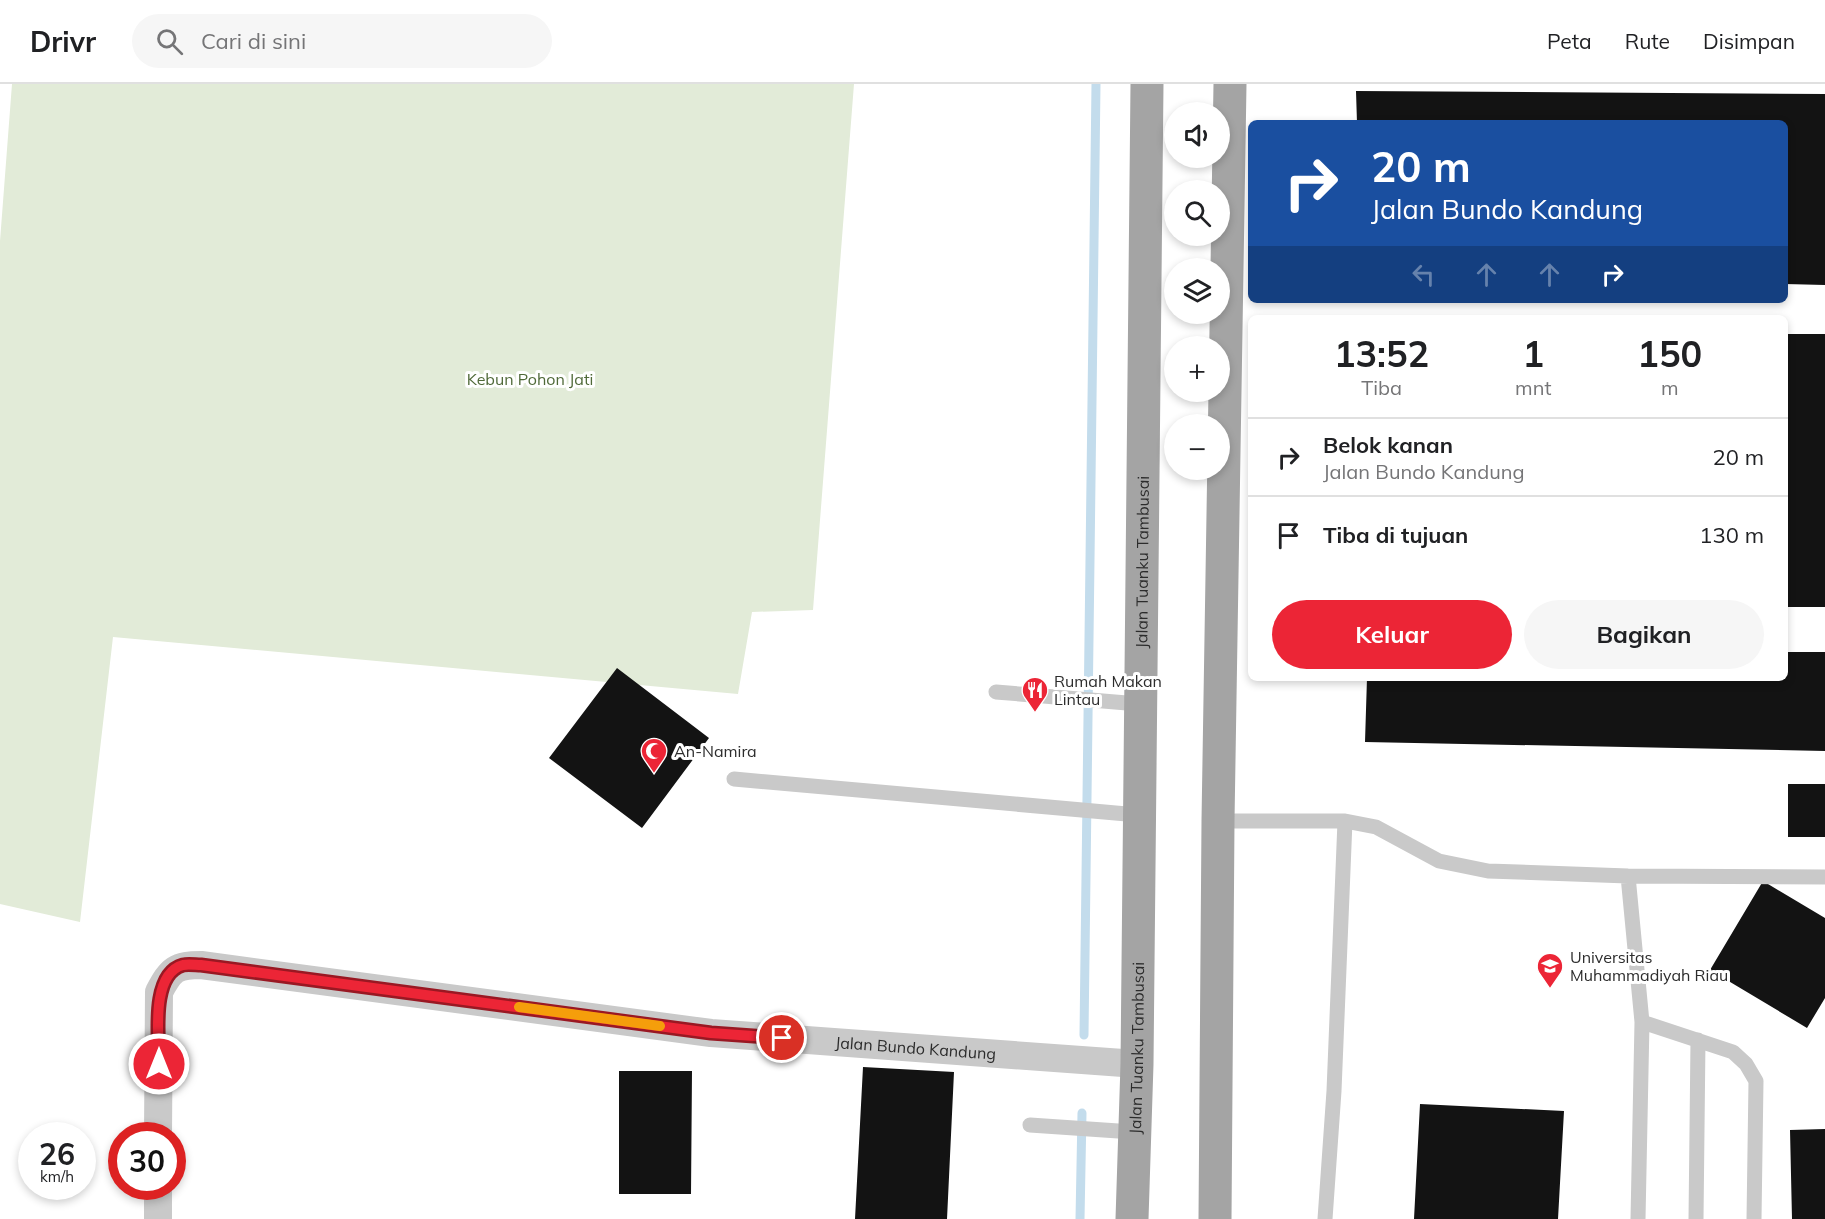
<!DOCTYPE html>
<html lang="id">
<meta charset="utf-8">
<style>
:root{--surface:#fff;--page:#f6f6f6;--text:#202124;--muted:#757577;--line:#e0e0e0;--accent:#ec2536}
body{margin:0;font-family:Mulish,sans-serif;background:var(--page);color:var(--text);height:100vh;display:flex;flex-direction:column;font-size:22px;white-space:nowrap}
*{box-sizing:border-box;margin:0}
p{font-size:20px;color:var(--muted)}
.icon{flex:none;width:33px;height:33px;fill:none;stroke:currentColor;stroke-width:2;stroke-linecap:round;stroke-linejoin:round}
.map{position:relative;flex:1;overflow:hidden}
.side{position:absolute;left:1248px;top:231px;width:540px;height:366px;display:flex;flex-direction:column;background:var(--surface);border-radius:9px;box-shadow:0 3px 9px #0003}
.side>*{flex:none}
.guide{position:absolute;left:1248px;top:36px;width:540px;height:183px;border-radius:9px;box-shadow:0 3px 9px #0003;background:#1a4fa0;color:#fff;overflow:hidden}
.buttons{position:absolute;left:1164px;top:18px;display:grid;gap:12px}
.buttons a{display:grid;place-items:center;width:66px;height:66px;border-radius:50%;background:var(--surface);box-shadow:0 3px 9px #0003;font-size:30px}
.speed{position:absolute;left:18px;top:1038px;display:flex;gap:12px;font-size:30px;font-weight:700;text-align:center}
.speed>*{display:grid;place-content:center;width:78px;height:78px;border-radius:50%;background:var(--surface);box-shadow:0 3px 9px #0003;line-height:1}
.speed small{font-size:15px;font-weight:400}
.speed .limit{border:9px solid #d22;background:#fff;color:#111}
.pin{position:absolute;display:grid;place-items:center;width:51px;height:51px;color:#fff;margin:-26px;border:3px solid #fff;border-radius:50%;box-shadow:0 2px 6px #0007}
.me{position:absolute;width:66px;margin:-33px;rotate:0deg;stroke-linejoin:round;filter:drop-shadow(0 0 4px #0008)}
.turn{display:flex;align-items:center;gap:21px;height:126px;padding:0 24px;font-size:27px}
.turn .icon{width:78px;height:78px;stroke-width:2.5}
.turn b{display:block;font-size:42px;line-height:51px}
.lanes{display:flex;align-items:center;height:57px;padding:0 24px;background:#0003;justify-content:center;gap:30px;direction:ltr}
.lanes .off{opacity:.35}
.eta{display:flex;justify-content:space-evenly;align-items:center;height:102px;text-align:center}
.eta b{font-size:36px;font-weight:700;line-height:42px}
.action{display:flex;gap:12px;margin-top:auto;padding:12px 24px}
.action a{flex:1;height:69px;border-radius:36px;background:var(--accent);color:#fff;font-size:24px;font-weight:700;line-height:69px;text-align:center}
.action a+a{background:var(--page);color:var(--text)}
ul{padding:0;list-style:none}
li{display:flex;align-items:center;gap:18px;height:78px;padding:0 24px;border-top:2px solid var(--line)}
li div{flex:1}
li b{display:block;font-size:22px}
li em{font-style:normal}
header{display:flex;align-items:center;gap:36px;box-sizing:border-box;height:84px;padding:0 30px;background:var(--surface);border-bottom:2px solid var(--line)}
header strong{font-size:28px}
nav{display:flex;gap:33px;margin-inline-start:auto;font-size:21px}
.search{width:420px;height:54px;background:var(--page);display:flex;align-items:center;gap:15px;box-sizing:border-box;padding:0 21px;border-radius:33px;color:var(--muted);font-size:22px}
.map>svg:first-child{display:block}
</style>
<header>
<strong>Drivr</strong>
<div class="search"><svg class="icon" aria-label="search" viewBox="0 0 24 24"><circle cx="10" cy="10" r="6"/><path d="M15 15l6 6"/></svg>Cari di sini</div>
<nav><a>Peta</a><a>Rute</a><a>Disimpan</a></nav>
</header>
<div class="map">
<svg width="1825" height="1135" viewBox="0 0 1825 1135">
<rect width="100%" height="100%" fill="#fff"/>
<!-- green -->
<path fill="#e2ebd8" d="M 12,0 L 854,0 L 813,526 L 752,528 L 738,610 L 113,553 L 80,838 L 0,820 L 0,157 Z"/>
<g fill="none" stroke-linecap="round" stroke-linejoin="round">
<!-- stream -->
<path stroke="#c3dcec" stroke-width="9" d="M 1084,951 L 1096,0
M 1080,1135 L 1082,1029"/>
</g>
<!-- building -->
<path fill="#131313" d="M 1356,7 L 1825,10 L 1825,201 L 1785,200 L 1785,39 L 1357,39 Z
M 1785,250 L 1825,250 L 1825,523 L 1785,523 Z
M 1785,568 L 1825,568 L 1825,667 L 1365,658 L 1367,594 L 1785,594 Z
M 617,584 L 709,654 L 642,744 L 549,674 Z
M 1788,700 L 1825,700 L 1825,753 L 1788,753 Z
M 1763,797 L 1825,834 L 1825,914 L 1807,944 L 1710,886 Z
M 863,983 L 954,988 L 947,1135 L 855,1135 Z
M 619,987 L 692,987 L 691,1110 L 619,1110 Z
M 1420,1020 L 1564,1027 L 1558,1135 L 1414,1135 Z
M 1825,1045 L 1825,1135 L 1792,1135 L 1790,1046 Z"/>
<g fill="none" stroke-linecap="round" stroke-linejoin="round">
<!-- lane -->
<path stroke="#c9c9c9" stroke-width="15" d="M 996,608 L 1139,620
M 734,695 L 1138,731
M 1218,737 L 1345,737 L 1376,743 L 1439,777 L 1488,787 L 1628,792 L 1825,793
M 1628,792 L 1642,938 L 1638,1135
M 1642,938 L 1733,968 L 1746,980 L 1756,997 L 1754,1135
M 1030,1041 L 1133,1048
M 1325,1135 L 1334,1007 L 1345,737
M 1696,1135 L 1698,956"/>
<!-- street -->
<g stroke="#c9c9c9" stroke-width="28">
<path id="s1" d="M 158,1052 L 159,908 C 171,885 176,881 201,881 L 711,949 L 1137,980"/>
<path d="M 158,1102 L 158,1135"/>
</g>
<!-- primary -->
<g stroke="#a4a4a4" stroke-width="33">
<path id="s2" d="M 1132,1135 L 1137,980 L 1147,0"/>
<path d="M 1215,1135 L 1218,737 L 1230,0"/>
</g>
</g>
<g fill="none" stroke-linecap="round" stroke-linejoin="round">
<!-- route casing -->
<g stroke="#991823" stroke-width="15">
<path id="route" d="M 159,980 C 159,954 150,890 183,881 C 188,880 196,881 201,881 L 711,949 L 782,954"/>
</g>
<!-- route -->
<use href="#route" stroke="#ec2536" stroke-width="10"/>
<!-- slow -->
<path stroke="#f59e0b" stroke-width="10" d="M 519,923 L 660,942"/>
</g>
<!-- icons -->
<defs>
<g id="restaurant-pin" transform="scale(1.35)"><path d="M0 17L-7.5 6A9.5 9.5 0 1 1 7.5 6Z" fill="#ec2536" stroke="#fff"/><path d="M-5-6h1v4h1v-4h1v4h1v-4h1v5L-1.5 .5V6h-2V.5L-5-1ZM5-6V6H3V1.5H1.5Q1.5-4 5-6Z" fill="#fff"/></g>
<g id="mosque-pin" transform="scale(1.35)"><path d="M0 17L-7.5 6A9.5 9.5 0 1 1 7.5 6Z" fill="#ec2536" stroke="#fff"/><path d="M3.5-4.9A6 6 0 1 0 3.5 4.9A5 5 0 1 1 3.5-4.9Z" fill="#fff"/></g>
<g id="university-pin" transform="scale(1.35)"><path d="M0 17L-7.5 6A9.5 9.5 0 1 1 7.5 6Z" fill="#ec2536" stroke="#fff"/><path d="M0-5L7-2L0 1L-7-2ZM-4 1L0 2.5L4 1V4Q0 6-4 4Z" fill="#fff"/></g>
</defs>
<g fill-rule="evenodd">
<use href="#restaurant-pin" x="1035" y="606"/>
<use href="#mosque-pin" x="654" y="667"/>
<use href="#university-pin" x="1550" y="882"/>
</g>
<g text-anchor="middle" stroke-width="6" stroke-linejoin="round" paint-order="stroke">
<!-- park labels -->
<g font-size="16" fill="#4f6938" stroke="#fff">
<text x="530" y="301">Kebun Pohon Jati</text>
</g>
<!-- street labels -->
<g font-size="16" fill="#2c2c2c" stroke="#fff">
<text dy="6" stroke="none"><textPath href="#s2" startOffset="657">Jalan Tuanku Tambusai</textPath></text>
<text dy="6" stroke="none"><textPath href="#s1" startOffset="918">Jalan Bundo Kandung</textPath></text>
<text dy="6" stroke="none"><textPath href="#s2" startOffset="171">Jalan Tuanku Tambusai</textPath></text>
</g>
<!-- poi labels -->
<g font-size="16" fill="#2c2c2c" stroke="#fff" text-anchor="start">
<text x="1054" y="603">Rumah Makan<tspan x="1054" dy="18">Lintau</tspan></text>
<text x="674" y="673">An-Namira</text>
<text x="1570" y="879">Universitas<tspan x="1570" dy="18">Muhammadiyah Riau</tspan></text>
</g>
</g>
</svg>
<div class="buttons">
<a><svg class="icon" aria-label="sound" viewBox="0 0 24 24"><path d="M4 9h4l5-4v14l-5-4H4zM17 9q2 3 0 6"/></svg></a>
<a><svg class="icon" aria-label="search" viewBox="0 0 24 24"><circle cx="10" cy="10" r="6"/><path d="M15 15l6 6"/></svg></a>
<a><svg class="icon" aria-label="layers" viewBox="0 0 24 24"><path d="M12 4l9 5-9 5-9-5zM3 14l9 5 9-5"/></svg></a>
<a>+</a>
<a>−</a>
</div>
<div class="speed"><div>26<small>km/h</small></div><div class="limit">30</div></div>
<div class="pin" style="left:782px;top:954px;background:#d93025"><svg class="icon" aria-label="arrive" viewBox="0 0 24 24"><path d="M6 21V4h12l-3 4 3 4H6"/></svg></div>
<svg class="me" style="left:159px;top:980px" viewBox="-20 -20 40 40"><circle r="17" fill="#ec2536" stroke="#fff" stroke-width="3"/><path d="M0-11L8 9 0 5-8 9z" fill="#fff"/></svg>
<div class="guide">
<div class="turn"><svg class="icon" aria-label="right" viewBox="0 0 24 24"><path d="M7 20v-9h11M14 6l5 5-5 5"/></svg><div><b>20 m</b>Jalan Bundo Kandung</div></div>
<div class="lanes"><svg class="icon off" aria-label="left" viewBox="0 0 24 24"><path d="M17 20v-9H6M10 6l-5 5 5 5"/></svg><svg class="icon off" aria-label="ahead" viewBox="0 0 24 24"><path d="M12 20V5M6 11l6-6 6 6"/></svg><svg class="icon off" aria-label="ahead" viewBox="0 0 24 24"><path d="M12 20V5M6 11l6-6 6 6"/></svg><svg class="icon" aria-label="right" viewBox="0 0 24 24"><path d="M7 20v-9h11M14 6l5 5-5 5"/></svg></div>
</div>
<section class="side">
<div class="eta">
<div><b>13:52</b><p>Tiba</p></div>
<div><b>1</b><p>mnt</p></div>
<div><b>150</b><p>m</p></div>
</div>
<ul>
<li><svg class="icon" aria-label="right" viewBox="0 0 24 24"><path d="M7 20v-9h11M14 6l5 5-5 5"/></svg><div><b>Belok kanan</b><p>Jalan Bundo Kandung</p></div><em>20 m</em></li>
<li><svg class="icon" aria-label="arrive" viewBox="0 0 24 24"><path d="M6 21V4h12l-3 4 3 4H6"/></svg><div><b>Tiba di tujuan</b></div><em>130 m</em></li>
</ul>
<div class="action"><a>Keluar</a><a>Bagikan</a></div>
</section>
</div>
